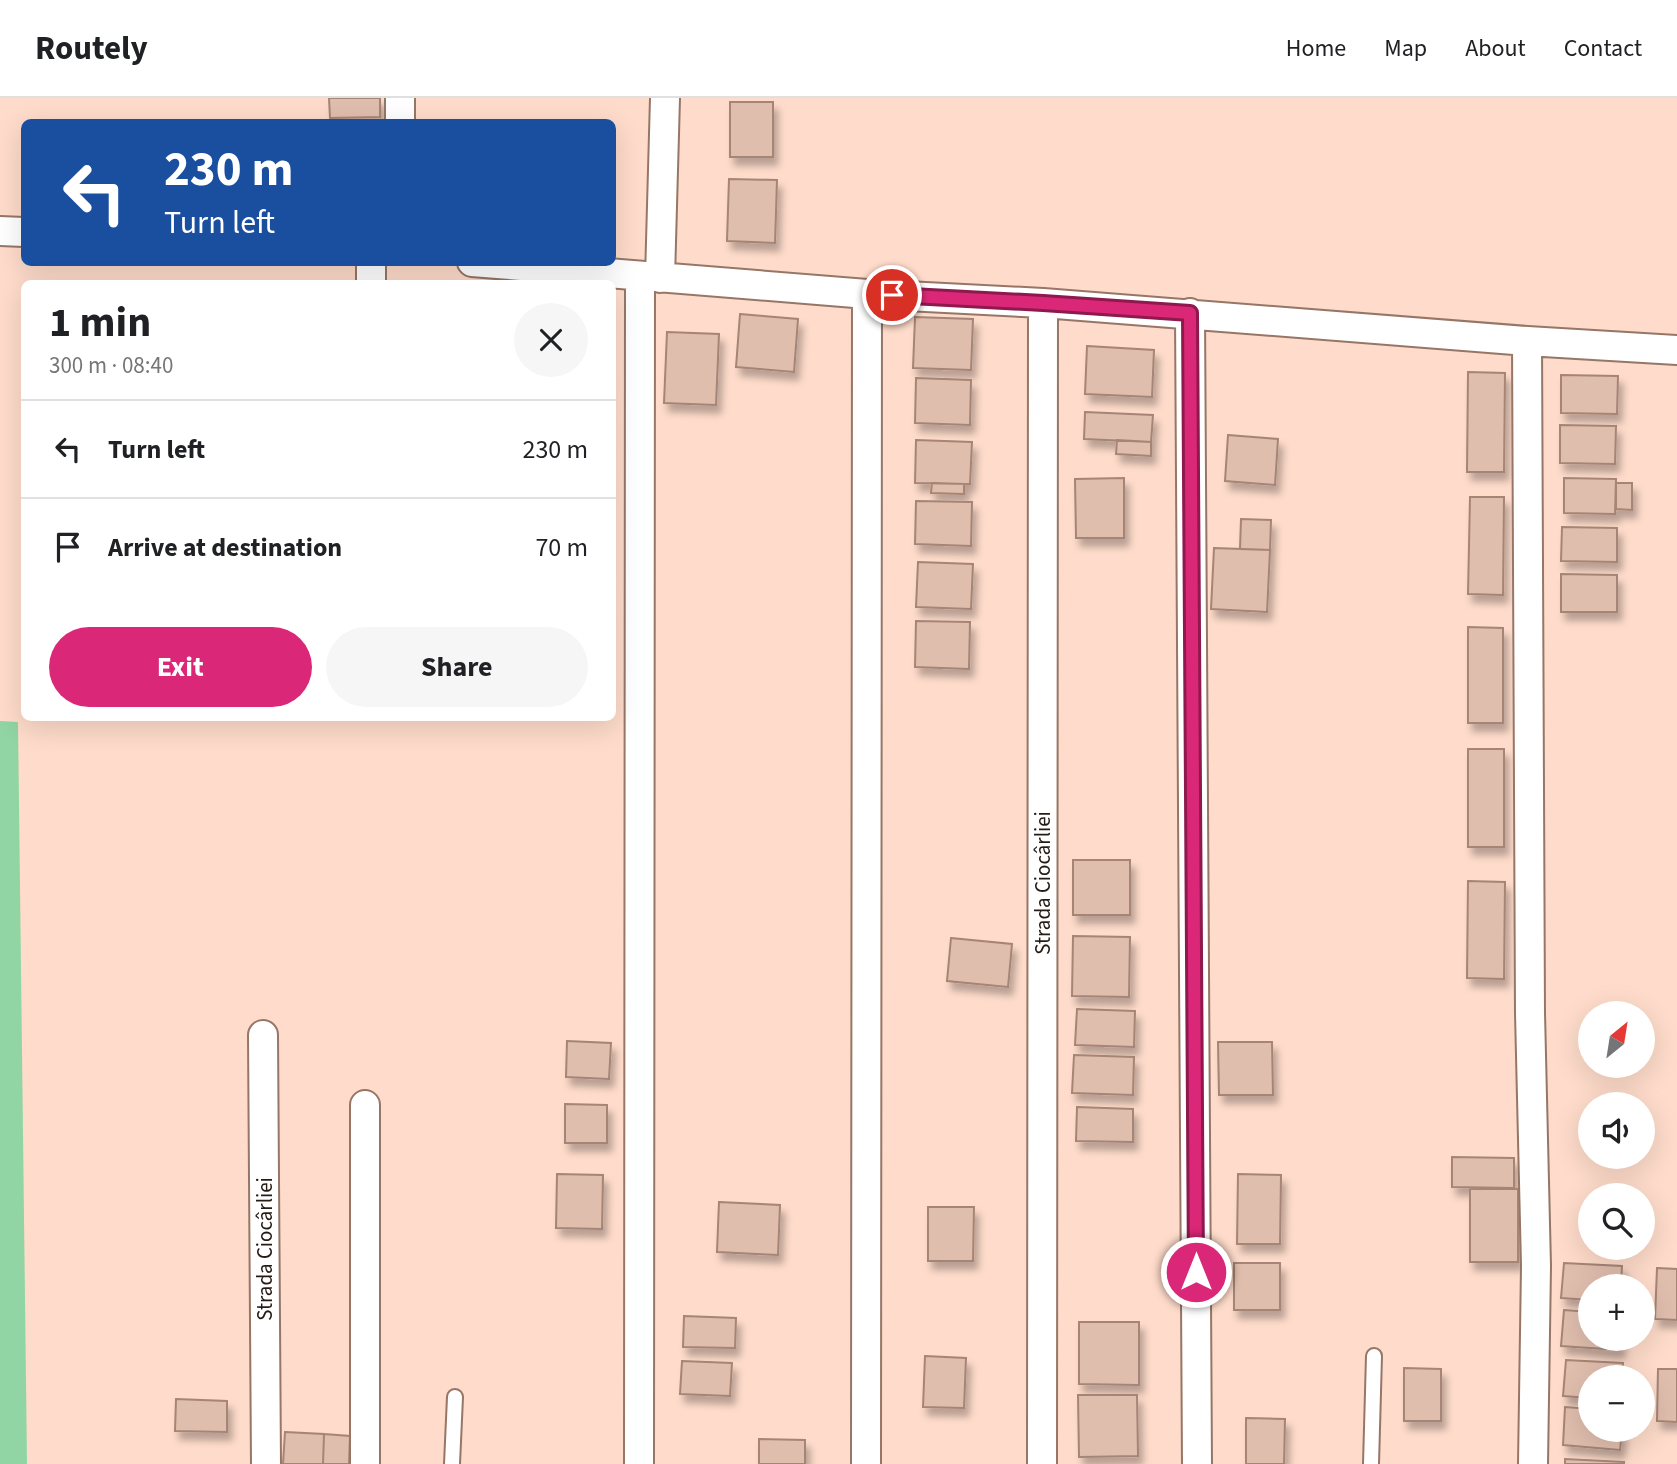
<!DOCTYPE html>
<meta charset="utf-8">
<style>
:root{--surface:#fff;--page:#f6f6f6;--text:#202124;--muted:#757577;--line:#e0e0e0;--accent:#db2777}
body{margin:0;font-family:"Source Sans 3",sans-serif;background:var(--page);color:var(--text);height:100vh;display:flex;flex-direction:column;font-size:26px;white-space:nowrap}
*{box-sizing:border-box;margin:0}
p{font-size:23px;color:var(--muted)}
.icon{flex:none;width:38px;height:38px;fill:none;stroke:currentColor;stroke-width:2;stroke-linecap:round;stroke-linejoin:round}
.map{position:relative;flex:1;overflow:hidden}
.panel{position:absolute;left:21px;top:182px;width:595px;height:441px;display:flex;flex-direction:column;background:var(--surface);border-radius:10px;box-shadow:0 7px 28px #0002}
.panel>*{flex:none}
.top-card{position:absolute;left:21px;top:21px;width:595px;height:147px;border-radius:10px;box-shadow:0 7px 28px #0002;background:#1a4fa0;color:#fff;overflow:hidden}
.needle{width:46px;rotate:30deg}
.fabs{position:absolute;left:1578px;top:903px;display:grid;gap:14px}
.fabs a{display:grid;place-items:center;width:77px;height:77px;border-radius:50%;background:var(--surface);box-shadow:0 7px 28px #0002;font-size:35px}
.pin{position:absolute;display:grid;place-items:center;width:60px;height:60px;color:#fff;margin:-30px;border:4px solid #fff;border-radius:50%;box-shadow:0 2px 7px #0007}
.me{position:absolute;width:77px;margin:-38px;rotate:0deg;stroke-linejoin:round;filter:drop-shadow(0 0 5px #0008)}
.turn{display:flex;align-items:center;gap:24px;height:147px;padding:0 28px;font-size:32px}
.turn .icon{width:91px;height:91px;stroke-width:2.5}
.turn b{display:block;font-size:49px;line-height:60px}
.round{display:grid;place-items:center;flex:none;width:74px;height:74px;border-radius:37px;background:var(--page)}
.summary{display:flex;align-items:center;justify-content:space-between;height:119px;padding:0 28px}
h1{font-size:42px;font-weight:700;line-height:52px}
.primary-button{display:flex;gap:14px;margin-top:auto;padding:14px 28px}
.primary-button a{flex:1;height:80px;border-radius:42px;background:var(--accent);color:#fff;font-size:28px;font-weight:700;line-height:80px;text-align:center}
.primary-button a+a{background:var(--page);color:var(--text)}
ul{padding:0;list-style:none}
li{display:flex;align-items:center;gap:21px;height:98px;padding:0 28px;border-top:2px solid var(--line)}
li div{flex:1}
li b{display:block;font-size:26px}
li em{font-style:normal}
header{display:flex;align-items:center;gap:42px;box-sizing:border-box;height:98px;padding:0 35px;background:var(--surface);border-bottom:2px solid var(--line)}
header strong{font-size:33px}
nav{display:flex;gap:38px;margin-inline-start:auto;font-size:24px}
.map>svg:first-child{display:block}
</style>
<header>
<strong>Routely</strong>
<nav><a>Home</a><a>Map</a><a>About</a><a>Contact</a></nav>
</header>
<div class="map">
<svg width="1677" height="1366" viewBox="0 0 1677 1366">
<defs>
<filter id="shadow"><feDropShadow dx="4.5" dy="8" stdDeviation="3.5" flood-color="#0004"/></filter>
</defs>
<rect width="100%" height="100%" fill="#fedbca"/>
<!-- green -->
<path fill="#91d5a4" d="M 0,623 L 18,624 L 27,1366 L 0,1366 Z"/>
<!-- building -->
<path fill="#e0beae" stroke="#a68576" stroke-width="2" filter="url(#shadow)" d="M 329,0 L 380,0 L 380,19 L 330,20 Z
M 730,4 L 773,4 L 773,59 L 730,59 Z
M 729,81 L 777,82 L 775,145 L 727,143 Z
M 740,216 L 798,221 L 794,274 L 736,269 Z
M 915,219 L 973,221 L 971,272 L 913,270 Z
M 667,234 L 719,236 L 716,307 L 664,305 Z
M 1087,248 L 1154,252 L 1152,299 L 1085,296 Z
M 1468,274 L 1505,275 L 1504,374 L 1467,374 Z
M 1561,277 L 1618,278 L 1617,316 L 1561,315 Z
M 916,280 L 971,282 L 970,327 L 915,325 Z
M 1085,314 L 1153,317 L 1151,344 L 1084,341 Z
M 1560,327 L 1616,328 L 1615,366 L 1560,365 Z
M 1228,337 L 1278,341 L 1275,387 L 1225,383 Z
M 916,342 L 972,344 L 970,386 L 915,385 Z
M 1117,342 L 1151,344 L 1151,358 L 1116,356 Z
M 1124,380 L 1124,440 L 1076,440 L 1075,381 Z
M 1564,380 L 1616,381 L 1615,416 L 1564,415 Z
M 932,385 L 964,386 L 964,396 L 931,395 Z
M 1616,385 L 1632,385 L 1632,412 L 1616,411 Z
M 1470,399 L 1504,399 L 1503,497 L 1468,496 Z
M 916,403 L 972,404 L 971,448 L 915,446 Z
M 1241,421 L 1271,422 L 1270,452 L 1240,451 Z
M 1562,429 L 1617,430 L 1617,464 L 1561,463 Z
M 1214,450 L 1270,452 L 1267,514 L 1211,511 Z
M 918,464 L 973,466 L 971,511 L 916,509 Z
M 1561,476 L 1617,477 L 1617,514 L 1561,514 Z
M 916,523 L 970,524 L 969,571 L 915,569 Z
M 1468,529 L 1503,530 L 1503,625 L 1468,625 Z
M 1468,651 L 1504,651 L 1504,749 L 1468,749 Z
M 1073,762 L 1130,762 L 1130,817 L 1073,817 Z
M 1468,783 L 1505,784 L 1504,881 L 1467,880 Z
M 1073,838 L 1130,839 L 1129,899 L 1072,898 Z
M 951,840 L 1012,846 L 1008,889 L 947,883 Z
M 1077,911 L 1135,913 L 1134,949 L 1075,947 Z
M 567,943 L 611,945 L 609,981 L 566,979 Z
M 1218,944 L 1272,944 L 1273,997 L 1219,997 Z
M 1074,957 L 1134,959 L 1133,997 L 1072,995 Z
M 565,1006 L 607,1007 L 607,1045 L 565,1045 Z
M 1077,1009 L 1133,1011 L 1133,1044 L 1076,1043 Z
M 1452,1059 L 1514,1060 L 1514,1090 L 1452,1089 Z
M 557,1076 L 603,1077 L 602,1131 L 556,1130 Z
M 1238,1076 L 1281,1077 L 1280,1146 L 1237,1146 Z
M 1470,1091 L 1518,1091 L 1518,1164 L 1470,1164 Z
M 719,1104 L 780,1107 L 778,1157 L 717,1154 Z
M 928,1109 L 974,1109 L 973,1163 L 928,1163 Z
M 1234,1165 L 1280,1165 L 1280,1212 L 1234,1212 Z
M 1564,1165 L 1622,1168 L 1621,1188 L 1591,1188 L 1591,1202 L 1561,1200 Z
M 1657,1170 L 1677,1171 L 1677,1222 L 1655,1221 Z
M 1564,1212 L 1591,1214 L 1591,1241 L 1621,1241 L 1620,1252 L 1561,1248 Z
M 684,1218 L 736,1220 L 735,1250 L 683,1249 Z
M 1079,1224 L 1139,1224 L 1139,1287 L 1079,1286 Z
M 925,1258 L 966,1260 L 964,1310 L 923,1309 Z
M 1566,1262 L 1623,1265 L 1622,1279 L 1591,1279 L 1591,1300 L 1563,1298 Z
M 682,1263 L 732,1265 L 730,1298 L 680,1296 Z
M 1404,1270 L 1441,1271 L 1441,1323 L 1404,1323 Z
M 1658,1271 L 1677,1271 L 1677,1324 L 1657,1323 Z
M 1078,1297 L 1137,1297 L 1138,1358 L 1079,1359 Z
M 176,1301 L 227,1303 L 227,1334 L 175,1333 Z
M 1565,1309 L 1591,1311 L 1591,1332 L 1622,1332 L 1620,1352 L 1563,1347 Z
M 1246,1320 L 1285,1321 L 1284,1366 L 1246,1366 Z
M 285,1334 L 324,1336 L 323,1366 L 283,1366 Z
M 324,1336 L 350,1338 L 349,1366 L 323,1366 Z
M 759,1341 L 805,1342 L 805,1366 L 759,1366 Z
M 1565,1361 L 1624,1364 L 1624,1366 L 1565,1366 Z"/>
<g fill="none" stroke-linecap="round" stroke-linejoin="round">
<!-- service casing -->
<g stroke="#967667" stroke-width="18">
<path id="service" d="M 452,1366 L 455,1299
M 1371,1366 L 1374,1258"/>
</g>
<!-- minor casing -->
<g stroke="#967667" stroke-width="32">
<path id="minor" d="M 400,0 L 400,24
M 0,133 L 24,134
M 472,164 L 867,196 L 1043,205 L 1527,243 L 1677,252
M 660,180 L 665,0
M 371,186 L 371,164
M 1190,215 L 1197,1366
M 1527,243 L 1530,915 L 1536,1168 L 1533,1366
M 263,937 L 266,1366
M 365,1366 L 365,1007
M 639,1366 L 640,179
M 866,1366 L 867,196
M 1042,1366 L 1043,205"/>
</g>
<!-- service -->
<use href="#service" stroke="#fff" stroke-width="14"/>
<!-- minor -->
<use href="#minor" stroke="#fff" stroke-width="28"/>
</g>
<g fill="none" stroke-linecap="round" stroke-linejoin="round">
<!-- route casing -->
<g stroke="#8e194d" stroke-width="18">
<path id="route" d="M 892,197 L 1043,205 L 1190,215 L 1196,1174"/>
</g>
<!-- route -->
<use href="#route" stroke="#db2777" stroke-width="12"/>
</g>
<g text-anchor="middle" stroke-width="6" stroke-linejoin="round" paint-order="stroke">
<!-- street labels -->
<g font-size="21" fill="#261a14" stroke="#fff">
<text transform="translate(1043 785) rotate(-90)" y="7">Strada Ciocârliei</text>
<text transform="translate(265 1151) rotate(-90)" y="7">Strada Ciocârliei</text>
</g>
</g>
</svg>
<div class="fabs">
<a><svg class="needle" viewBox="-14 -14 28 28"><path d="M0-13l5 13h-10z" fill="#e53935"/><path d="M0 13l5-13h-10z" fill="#757577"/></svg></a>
<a><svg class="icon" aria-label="sound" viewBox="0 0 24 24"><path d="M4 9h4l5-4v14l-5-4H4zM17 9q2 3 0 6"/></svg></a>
<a><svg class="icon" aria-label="search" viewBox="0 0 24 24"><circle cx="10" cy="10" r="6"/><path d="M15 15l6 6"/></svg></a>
<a>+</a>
<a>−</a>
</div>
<div class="pin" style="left:892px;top:197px;background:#d93025"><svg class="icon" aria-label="arrive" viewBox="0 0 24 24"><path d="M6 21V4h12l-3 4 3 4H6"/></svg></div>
<svg class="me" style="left:1196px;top:1174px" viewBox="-20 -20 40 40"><circle r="17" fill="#db2777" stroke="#fff" stroke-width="3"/><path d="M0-11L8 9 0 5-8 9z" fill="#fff"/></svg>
<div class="top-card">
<div class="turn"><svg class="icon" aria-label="left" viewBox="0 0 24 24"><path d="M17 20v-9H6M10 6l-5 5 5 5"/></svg><div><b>230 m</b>Turn left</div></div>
</div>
<section class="panel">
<div class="summary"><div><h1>1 min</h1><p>300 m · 08:40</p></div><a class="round"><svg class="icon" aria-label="close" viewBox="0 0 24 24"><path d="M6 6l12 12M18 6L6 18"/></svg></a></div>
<ul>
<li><svg class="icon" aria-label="left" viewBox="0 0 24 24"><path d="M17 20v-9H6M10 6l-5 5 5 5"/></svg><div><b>Turn left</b></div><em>230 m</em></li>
<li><svg class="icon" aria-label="arrive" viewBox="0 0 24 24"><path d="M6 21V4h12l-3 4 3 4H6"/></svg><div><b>Arrive at destination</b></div><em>70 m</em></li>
</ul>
<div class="primary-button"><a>Exit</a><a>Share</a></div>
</section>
</div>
